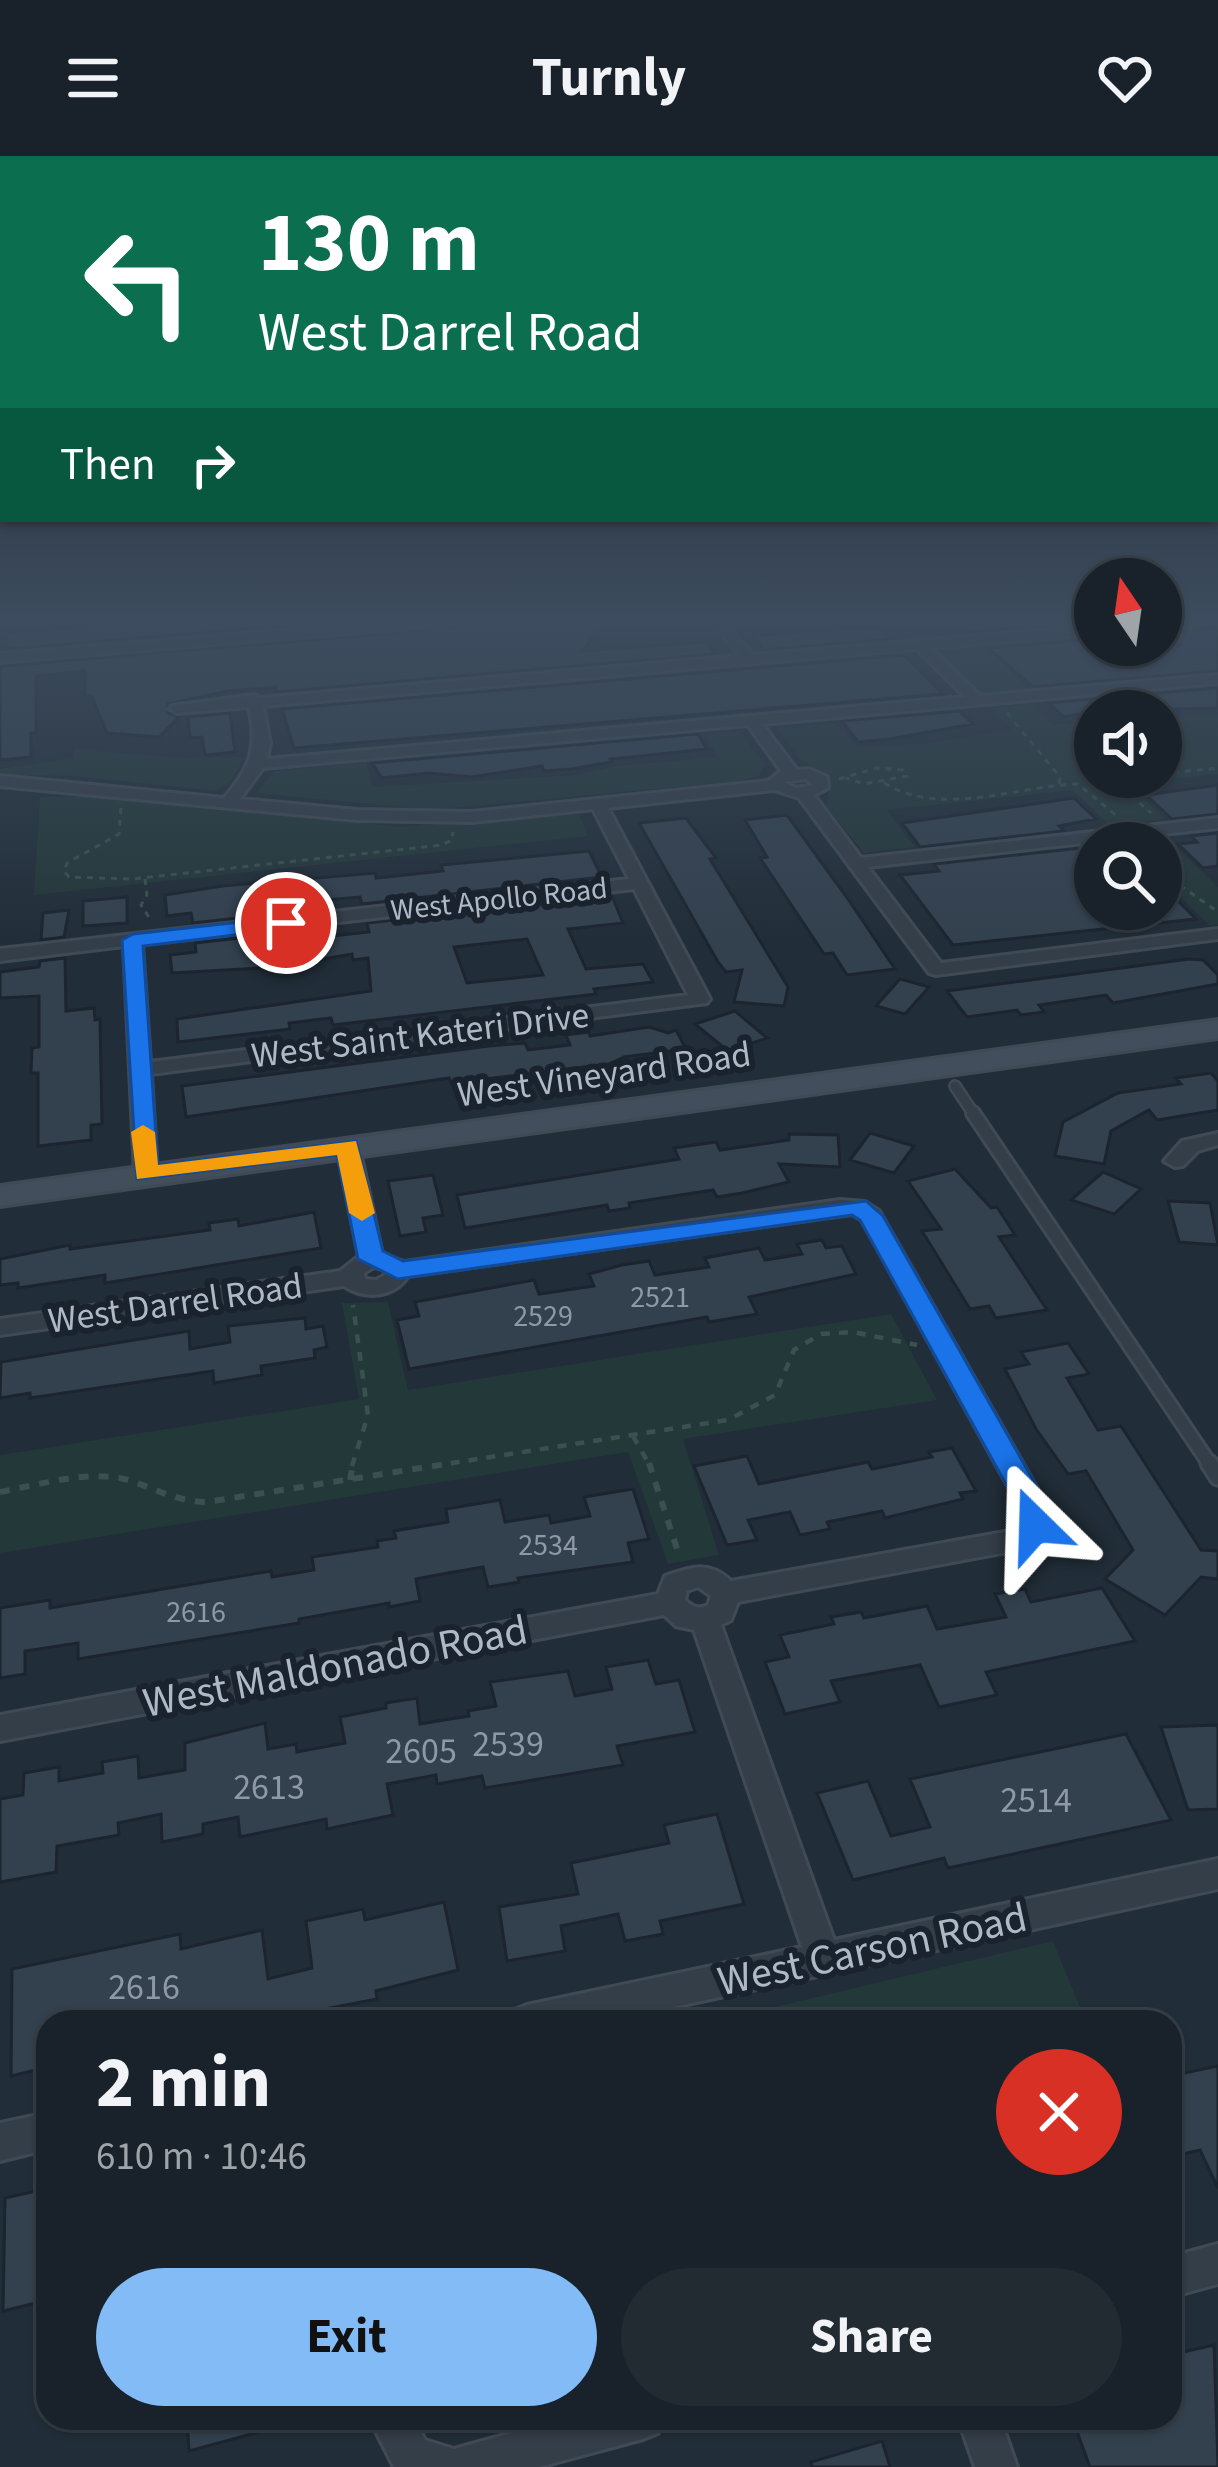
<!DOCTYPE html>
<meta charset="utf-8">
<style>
:root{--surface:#19222a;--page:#222a32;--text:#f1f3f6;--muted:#9fa4a8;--line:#373f47;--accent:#82bbf6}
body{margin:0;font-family:"Source Sans 3",sans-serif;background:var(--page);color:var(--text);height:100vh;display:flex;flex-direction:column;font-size:45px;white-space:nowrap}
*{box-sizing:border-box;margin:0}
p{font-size:39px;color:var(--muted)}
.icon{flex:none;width:66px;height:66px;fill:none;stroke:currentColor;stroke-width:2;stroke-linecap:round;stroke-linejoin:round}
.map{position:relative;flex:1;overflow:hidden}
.sheet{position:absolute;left:36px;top:1854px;width:1146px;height:420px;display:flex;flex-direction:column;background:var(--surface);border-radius:36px;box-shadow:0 3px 9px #0004,0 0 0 3px var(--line)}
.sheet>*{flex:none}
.guide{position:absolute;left:0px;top:0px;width:1218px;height:366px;box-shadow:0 3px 9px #0004,0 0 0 3px var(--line);background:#0b6e4f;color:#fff;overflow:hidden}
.needle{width:78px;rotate:347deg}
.controls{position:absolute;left:1074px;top:402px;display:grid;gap:24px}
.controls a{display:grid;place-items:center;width:108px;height:108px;border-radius:50%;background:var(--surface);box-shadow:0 3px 9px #0004,0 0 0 3px var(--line);font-size:60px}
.pin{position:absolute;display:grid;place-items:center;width:102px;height:102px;color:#fff;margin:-51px;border:6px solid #fff;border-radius:50%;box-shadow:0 3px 12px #0007}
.me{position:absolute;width:132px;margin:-66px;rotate:338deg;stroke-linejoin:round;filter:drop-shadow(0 0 9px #0008)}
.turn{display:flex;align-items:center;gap:42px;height:252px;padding:0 60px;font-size:54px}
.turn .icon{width:156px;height:156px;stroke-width:2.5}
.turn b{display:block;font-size:84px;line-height:102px}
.then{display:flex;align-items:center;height:114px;padding:0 60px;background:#0003;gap:24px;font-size:45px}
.round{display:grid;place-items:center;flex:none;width:126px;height:126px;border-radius:63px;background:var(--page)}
.summary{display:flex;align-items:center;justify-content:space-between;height:204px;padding:0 60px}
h1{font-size:72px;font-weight:700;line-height:90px}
.action{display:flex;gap:24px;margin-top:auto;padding:24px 60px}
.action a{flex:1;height:138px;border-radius:72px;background:var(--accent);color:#111;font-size:48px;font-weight:700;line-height:138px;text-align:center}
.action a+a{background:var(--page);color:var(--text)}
header{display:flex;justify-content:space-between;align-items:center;height:156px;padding:0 60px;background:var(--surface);font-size:54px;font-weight:700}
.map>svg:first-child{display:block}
</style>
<header><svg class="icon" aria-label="menu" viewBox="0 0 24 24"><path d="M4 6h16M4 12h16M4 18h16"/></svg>Turnly<svg class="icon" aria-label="heart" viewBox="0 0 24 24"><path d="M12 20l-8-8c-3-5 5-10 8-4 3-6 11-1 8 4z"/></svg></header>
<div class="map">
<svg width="1218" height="2311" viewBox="0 0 1218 2311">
<rect width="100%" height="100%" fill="#212d38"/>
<!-- green -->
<path fill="#233839" d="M 980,487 L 1031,534 L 979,539 L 935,494 Z
M 1031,548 L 1054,569 L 1095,565 L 1095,621 L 1161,621 L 1161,562 L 1218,558 L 1218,618 L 1129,628 L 1165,663 L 1109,669 L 1073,634 L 887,654 L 915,691 L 864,697 L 826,650 L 830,623 L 799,602 L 777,572 L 836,567 L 857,591 L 930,587 L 1011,574 L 992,552 Z
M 738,575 L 765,608 L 760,619 L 740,625 L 431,654 L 256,637 L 275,615 L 366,606 L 373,631 L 576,619 L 616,610 L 717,601 L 705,577 Z
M 74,593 L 183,602 L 245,601 L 232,623 L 217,635 L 73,620 L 0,619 L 0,613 L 73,602 Z
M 94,640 L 400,671 L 579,658 L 588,680 L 34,739 L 40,641 Z
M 1166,682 L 1218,731 L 1218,769 L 1210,770 L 1161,721 L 1161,687 L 1127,686 Z
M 388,1146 L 408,1234 L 891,1158 L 937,1244 L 683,1283 L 719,1399 L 668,1408 L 628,1296 L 0,1397 L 0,1299 L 359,1243 L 342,1147 Z
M 1053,1785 L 1086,1866 L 711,1866 Z"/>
<!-- building -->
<path fill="#33414f" stroke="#1c252f" stroke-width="3" fill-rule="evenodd" d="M 191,462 L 205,463 L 206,467 L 258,462 L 376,462 L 6,493 L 6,477 Z
M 567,462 L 604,462 L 600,467 L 605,467 L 582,495 L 707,486 L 715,498 L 277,536 L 276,531 L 227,535 L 168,548 L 168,557 L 179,561 L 159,581 L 107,577 L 92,541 L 85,540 L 85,515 L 36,520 L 36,577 L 31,577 L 31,601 L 0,604 L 0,511 L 5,510 Z
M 995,462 L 1095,462 L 1095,466 L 971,476 L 959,465 Z
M 1218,472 L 1218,515 L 1033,531 L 988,492 L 1095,483 L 1095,489 L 1181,489 L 1165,477 Z
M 833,473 L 880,473 L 890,483 L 764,494 L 753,480 Z
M 904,499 L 943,538 L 294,592 L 282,553 Z
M 1218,532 L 1218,552 L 1095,555 L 1064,561 L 1049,547 Z
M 959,555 L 973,568 L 889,583 L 858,586 L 842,565 Z
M 230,557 L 235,596 L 205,599 L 202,581 L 190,582 L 188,561 Z
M 698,578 L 707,593 L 610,603 L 611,606 L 571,613 L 544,615 L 542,610 L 471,621 L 429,617 L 382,622 L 372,607 Z
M 1218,629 L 1218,658 L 1172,663 L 1146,639 Z
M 1074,642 L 1096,663 L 1059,670 L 1064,675 L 920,691 L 902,667 Z
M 787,659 L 848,743 L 895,813 L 847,819 L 833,797 L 824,798 L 760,702 L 767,701 L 745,664 Z
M 686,662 L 716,702 L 710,703 L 788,831 L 784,850 L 734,846 L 742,814 L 726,816 L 718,806 L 639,667 Z
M 1218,677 L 1218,710 L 1203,712 L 1178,688 L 1197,686 L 1191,680 Z
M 1081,692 L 1095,706 L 1095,753 L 1161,753 L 1161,742 L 1174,741 L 1196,763 L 953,789 L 900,719 L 939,715 L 934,708 Z
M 589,695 L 602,721 L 362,748 L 360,741 L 324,744 L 326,752 L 193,767 L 191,757 L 167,760 L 165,739 L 222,730 L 375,717 L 376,722 L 443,715 L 441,709 Z
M 612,740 L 623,767 L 568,773 L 586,813 L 643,808 L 653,826 L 594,833 L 596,838 L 333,869 L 331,862 L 289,867 L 290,873 L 178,886 L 177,863 L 371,835 L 368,802 L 353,804 L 352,798 L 278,811 L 172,817 L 170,799 L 196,796 L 195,787 L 330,772 L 331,780 L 369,776 L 367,767 ZM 527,783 L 543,819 L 467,827 L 454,791 Z
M 127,741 L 127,767 L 83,770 L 83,745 Z
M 69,754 L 64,781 L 41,784 L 43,757 Z
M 65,802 L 66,855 L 94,852 L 95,864 L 100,863 L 102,968 L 91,969 L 91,984 L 38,990 L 38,917 L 31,917 L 32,892 L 39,891 L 39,840 L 0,842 L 0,816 L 39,811 L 40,805 Z
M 1189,803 L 1203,804 L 1218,819 L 1218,828 L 1113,847 L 1106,839 L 1039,849 L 1044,856 L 1021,859 L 1017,854 L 967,861 L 947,835 Z
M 900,823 L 929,831 L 905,858 L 876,850 Z
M 735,855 L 767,882 L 728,895 L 695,868 Z
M 649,871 L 668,877 L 676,874 L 686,893 L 624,901 L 609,908 L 451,927 L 449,922 L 186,961 L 182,930 L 489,890 L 525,887 L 528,894 L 570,889 L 566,879 L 589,876 L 590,880 Z
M 1211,917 L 1218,925 L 1218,954 L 1157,964 L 1149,954 L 1111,975 L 1104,1008 L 1055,1000 L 1063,966 L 1118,937 L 1181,928 L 1176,922 Z
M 870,977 L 914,990 L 894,1017 L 850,1004 Z
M 789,978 L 838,979 L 840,1011 L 779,1008 L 789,1026 L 742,1037 L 717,1041 L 713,1034 L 629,1047 L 630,1052 L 609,1055 L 607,1049 L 465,1072 L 457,1039 L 679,1003 L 674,992 L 716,986 L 720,994 L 789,984 Z
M 955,1013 L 991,1052 L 997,1051 L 1015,1079 L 999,1081 L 1047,1154 L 996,1162 L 989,1150 L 970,1153 L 922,1075 L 941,1073 L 908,1025 Z
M 1103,1016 L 1141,1033 L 1114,1058 L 1071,1044 Z
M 433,1019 L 443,1059 L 423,1062 L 426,1076 L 400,1080 L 388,1025 Z
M 1168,1045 L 1210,1047 L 1218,1089 L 1179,1086 Z
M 314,1056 L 321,1092 L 105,1127 L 105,1119 L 18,1132 L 18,1127 L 0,1129 L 0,1103 L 70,1089 L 70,1093 L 210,1074 L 209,1067 L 238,1063 L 239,1070 Z
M 822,1084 L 826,1092 L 842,1090 L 856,1118 L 749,1141 L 757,1158 L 709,1166 L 707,1161 L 409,1213 L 397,1164 L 419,1160 L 415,1146 L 534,1124 L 539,1138 L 594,1130 L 589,1118 L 622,1109 L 649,1105 L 655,1119 L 709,1111 L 705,1102 L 759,1092 L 765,1104 L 802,1098 L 797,1088 Z
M 305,1162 L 306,1173 L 323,1170 L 327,1191 L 314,1194 L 315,1202 L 261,1210 L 262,1219 L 214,1227 L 213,1215 L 30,1242 L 30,1237 L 0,1242 L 1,1206 L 189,1175 L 190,1193 L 230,1186 L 228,1170 Z
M 1068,1187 L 1089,1218 L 1067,1222 L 1098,1274 L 1121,1270 L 1201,1394 L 1218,1395 L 1218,1423 L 1201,1421 L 1165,1459 L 1105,1423 L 1133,1394 L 1086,1315 L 1068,1318 L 1036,1273 L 1005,1213 L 1029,1208 L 1021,1196 Z
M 952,1292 L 976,1335 L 960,1337 L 963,1343 L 885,1362 L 882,1355 L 827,1366 L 830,1373 L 800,1379 L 790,1356 L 748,1364 L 757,1384 L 727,1389 L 694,1310 L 747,1300 L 759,1328 L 868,1306 L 872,1313 L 932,1301 L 929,1296 Z
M 633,1333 L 649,1383 L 628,1387 L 633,1406 L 518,1422 L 519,1426 L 488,1431 L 483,1411 L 448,1417 L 416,1423 L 420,1445 L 389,1451 L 389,1447 L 299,1463 L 299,1467 L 78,1503 L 78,1487 L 25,1495 L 25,1518 L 0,1522 L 0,1452 L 50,1444 L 50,1452 L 271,1415 L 272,1421 L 314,1414 L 312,1401 L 378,1391 L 377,1385 L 396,1382 L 394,1375 L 448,1366 L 446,1353 L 500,1344 L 505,1366 L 549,1359 L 551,1367 L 590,1360 L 584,1341 Z
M 1102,1432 L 1135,1485 L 986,1516 L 997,1539 L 939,1551 L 920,1509 L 831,1525 L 840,1546 L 785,1558 L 765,1506 L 789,1501 L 780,1479 L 834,1468 L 831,1461 L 861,1456 L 864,1462 L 927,1450 L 937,1473 L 1006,1461 L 995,1438 L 1025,1433 L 1031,1446 Z
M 648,1504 L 656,1528 L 679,1524 L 695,1576 L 617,1590 L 623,1609 L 485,1632 L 482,1620 L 437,1628 L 436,1619 L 387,1628 L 393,1659 L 327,1673 L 326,1663 L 240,1681 L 238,1661 L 203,1668 L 203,1678 L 162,1686 L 161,1658 L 118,1667 L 119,1679 L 57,1690 L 56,1716 L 0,1726 L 0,1643 L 23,1639 L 24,1617 L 59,1611 L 59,1625 L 103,1617 L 102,1606 L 138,1600 L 139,1622 L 185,1614 L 185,1587 L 265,1567 L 268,1593 L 296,1588 L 297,1596 L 345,1587 L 340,1561 L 386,1552 L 386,1547 L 417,1542 L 420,1568 L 469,1560 L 468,1555 L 496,1550 L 490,1526 L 568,1515 L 575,1540 L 612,1533 L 606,1511 Z
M 1218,1569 L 1218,1653 L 1188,1654 L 1161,1571 Z
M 1126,1578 L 1171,1664 L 948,1712 L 944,1702 L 853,1724 L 817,1637 L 868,1625 L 891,1680 L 930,1671 L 910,1623 Z
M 717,1658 L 744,1748 L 660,1765 L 663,1778 L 625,1785 L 618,1758 L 561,1770 L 565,1795 L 507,1805 L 499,1751 L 578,1738 L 571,1707 L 669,1687 L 664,1669 Z
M 444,1746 L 458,1814 L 376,1835 L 377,1843 L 256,1866 L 48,1866 L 48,1911 L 11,1920 L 12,1813 L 180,1778 L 181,1793 L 262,1774 L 268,1823 L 312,1812 L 306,1765 L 363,1753 L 365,1764 Z
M 1218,1910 L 1218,2032 L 1200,1994 L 1170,2001 L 1170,1920 Z
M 45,2033 L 48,2144 L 3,2155 L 5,2042 Z
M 1214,2189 L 1218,2311 L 1090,2311 L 1072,2262 L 1170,2262 L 1170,2199 Z
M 187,2262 L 288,2262 L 288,2268 L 189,2295 Z
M 882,2285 L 890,2311 L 812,2311 L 811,2306 Z"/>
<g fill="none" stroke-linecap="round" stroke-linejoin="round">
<!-- lane-far2 casing -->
<g stroke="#404a55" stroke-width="14">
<path id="lane-far2" d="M 955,930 L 975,960"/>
</g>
<!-- lane-far1 casing -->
<g stroke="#404a55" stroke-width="18">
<path id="lane-far1" d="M 973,957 L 1211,1310"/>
</g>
<!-- lane casing -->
<g stroke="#404a55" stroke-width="21">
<path id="lane" d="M 1209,1307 L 1218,1321"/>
</g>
<!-- street casing -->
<g stroke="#404a55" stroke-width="6">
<path id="street" d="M 433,462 L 489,462 L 483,466 L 0,506 L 0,498 Z
M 1218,462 L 1218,467 L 1161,472 L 1161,464 Z
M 1095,470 L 1095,478 L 931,492 L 980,540 L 1218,519 L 1218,527 L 762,568 L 797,614 L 809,613 L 827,621 L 828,632 L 814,639 L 861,702 L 1218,662 L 1218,672 L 868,711 L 941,807 L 1218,773 L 1218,783 L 936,819 L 929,817 L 799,642 L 774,634 L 608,652 L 710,843 L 707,847 L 151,918 L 157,1018 L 146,1025 L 135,1018 L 124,790 L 0,805 L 0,793 L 629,723 L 593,653 L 472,666 L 357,664 L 0,630 L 0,620 L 224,642 C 251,611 258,591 249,551 L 177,557 L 170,553 L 172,550 L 254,539 L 260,542 L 740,500 L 721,476 L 728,472 L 753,499 ZM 917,493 L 965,541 L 267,603 L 270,587 L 263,550 ZM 748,569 L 781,615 L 768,625 L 472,656 L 357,654 L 240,643 L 263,612 ZM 806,623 L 812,629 L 796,632 L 784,626 ZM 634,733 L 688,839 L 150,906 L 142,788 Z
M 1218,977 L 1218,989 L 1198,995 L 1183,1010 L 1175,1011 L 1164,1005 L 1182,985 Z
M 348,985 L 359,991 L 382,1098 L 404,1106 L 840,1044 L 865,1046 L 879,1055 L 1047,1350 L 1049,1369 L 1028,1391 L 1018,1394 L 738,1446 L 731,1464 L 721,1469 L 834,1784 L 1218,1703 L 1218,1733 L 605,1866 L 509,1866 L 515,1854 L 527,1849 L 802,1791 L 694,1474 L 676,1470 L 664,1459 L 0,1585 L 0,1559 L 658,1438 L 665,1420 C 691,1411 709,1404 731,1425 L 1010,1375 L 1021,1366 L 1019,1350 L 862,1064 L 852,1058 L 408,1120 C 394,1142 365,1144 344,1130 L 0,1179 L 0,1163 L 340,1115 L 359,1100 L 337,991 ZM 374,1111 L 384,1113 L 385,1119 L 376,1124 L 365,1123 L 364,1117 ZM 698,1431 L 711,1440 L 708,1449 C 698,1454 693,1451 685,1444 L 687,1435 Z
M 48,1957 L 48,1993 L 0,2005 L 0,1967 Z
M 1218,2088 L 1218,2128 L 1170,2141 L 1170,2101 Z
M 369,2262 L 413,2262 L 425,2284 L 454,2293 L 565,2262 L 664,2262 L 658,2277 L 643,2283 L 539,2311 L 394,2311 Z
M 958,2262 L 1000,2262 L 1017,2311 L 975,2311 Z"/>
</g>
<!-- secondary casing -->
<g stroke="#404a55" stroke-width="6">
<path id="secondary" d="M 1218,864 L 1218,882 L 0,1050 L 0,1030 Z"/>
</g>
<!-- path-far2 -->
<path stroke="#3b5151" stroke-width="3" stroke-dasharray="6 6" stroke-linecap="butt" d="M 1007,557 L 1060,621 L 1059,628
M 1161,618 L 1218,612
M 1132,621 L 1116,626 L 1151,657
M 839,623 L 877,612 L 903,614 L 907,620 L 864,628 L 846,622
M 884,627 C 942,662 1015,630 1078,628 L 1118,661
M 121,652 L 119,678 L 67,707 L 64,715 L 69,721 L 132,723 L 442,689 L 452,684 L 453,676
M 1166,691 L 1183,705 L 1178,728 L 1218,756
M 145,723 L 147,739 L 141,749 L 152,766"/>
<!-- path-far1 -->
<path stroke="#3b5151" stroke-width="4.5" stroke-dasharray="9 9" stroke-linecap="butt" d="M 633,1280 L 650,1310
M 352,1310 L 368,1259 L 353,1149
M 433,1310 L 728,1264 L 775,1239 L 794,1194 L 821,1178 L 853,1176 L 917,1189"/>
<!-- path -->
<path stroke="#3b5151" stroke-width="6" stroke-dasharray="10 10" stroke-linecap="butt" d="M 649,1307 L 680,1402
M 350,1324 L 353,1307
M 0,1336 C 38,1329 86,1314 124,1323 C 153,1331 176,1346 207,1346 L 452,1307"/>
<!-- lane-far2 -->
<use href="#lane-far2" stroke="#343e48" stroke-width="9"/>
<!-- lane-far1 -->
<use href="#lane-far1" stroke="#343e48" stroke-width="12"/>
<!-- lane -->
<use href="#lane" stroke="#343e48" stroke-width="15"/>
<!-- street -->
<use href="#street" fill="#343e48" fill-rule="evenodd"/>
<!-- secondary -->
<use href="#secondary" fill="#424e5b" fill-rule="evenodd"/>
</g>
<!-- sky -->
<linearGradient id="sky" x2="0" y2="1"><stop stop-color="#12191f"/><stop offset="0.59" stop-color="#3d4c5e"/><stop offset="1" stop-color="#3d4c5e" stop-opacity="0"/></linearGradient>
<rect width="1218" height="786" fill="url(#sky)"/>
<!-- route -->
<path fill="#1a73e8" stroke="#114b97" stroke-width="3" d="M 286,761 L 296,767 L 293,772 L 143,790 L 158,1009 L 356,985 L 383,1095 L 403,1105 L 866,1045 L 883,1060 L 1048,1350 L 1051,1369 L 1046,1377 L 1024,1377 L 1018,1350 L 860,1064 L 852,1059 L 398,1123 L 358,1103 L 337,999 L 137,1023 L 122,784 L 133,778 Z"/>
<!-- slow -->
<path fill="#f59e0b" d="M 143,969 L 155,976 L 158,1009 L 356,985 L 375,1057 L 362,1065 L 349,1057 L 337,999 L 137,1023 L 131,976 Z"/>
<g text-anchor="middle" stroke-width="12" stroke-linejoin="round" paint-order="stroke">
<!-- far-street labels -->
<g font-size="30" fill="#aeb9c5" stroke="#1a232d">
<text transform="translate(499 743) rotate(-6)" y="10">West Apollo Road</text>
</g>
<!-- number labels -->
<g font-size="30" fill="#8d99a6">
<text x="660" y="1151">2521</text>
<text x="543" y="1170">2529</text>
<text x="548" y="1399">2534</text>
<text x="196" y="1466">2616</text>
</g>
<!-- street labels -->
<g font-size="36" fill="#aeb9c5" stroke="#1a232d">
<text transform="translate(420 878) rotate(-7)" y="13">West Saint Kateri Drive</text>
<text transform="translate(604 917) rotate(-8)" y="13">West Vineyard Road</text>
<text transform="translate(175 1146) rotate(-8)" y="13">West Darrel Road</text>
</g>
<!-- near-number labels -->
<g font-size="36" fill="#8d99a6">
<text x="508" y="1600">2539</text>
<text x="421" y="1607">2605</text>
<text x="269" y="1643">2613</text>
<text x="1036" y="1656">2514</text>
<text x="144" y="1843">2616</text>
</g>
<!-- near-street labels -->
<g font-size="42" fill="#aeb9c5" stroke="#1a232d">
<text transform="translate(335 1509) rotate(-11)" y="15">West Maldonado Road</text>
<text transform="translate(872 1792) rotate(-12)" y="15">West Carson Road</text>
</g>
</g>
</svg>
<div class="controls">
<a><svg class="needle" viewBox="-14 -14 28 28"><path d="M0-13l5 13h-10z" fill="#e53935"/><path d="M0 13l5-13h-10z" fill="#9fa4a8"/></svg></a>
<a><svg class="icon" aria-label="sound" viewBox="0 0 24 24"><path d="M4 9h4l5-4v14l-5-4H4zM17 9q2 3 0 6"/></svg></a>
<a><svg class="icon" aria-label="search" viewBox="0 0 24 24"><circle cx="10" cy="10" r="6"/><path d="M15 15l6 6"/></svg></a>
</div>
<div class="pin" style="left:286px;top:767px;background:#d93025"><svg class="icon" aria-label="arrive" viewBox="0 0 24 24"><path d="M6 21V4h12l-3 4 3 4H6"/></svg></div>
<svg class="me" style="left:1035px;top:1369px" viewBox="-20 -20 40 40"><path d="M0-17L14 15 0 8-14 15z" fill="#1a73e8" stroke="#fff" stroke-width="4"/></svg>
<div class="guide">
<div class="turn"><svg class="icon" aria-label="left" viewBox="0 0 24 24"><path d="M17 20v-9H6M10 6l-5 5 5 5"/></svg><div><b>130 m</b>West Darrel Road</div></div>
<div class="then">Then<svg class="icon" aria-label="right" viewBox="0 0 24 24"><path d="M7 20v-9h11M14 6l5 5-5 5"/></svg></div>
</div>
<section class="sheet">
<div class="summary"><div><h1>2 min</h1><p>610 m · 10:46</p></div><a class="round" style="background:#d93025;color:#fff"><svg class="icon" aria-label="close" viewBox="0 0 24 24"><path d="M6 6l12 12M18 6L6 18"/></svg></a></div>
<div class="action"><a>Exit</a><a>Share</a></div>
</section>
</div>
